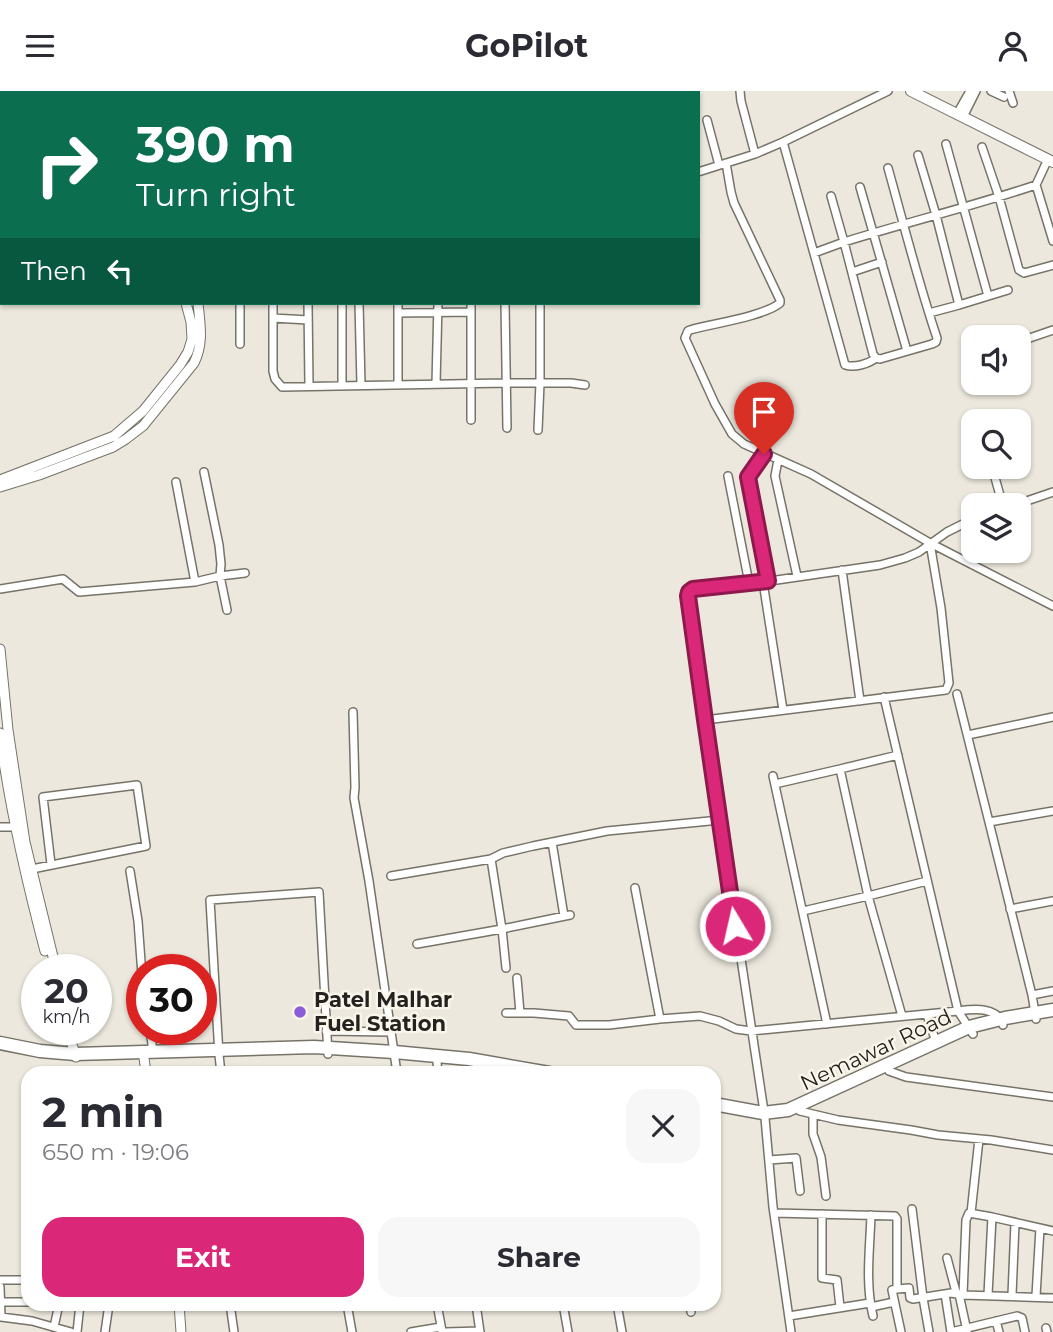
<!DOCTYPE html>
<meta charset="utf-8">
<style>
:root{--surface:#fff;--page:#f7f7f7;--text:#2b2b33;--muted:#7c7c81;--accent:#db2777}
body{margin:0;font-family:Montserrat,sans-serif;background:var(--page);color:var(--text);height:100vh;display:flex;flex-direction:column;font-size:26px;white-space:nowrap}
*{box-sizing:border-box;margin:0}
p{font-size:23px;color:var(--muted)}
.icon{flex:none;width:38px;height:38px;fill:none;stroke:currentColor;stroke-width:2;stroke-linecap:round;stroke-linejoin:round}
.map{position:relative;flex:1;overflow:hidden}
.details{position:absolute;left:21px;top:975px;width:700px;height:245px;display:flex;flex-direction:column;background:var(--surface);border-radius:21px;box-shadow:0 2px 5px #0004}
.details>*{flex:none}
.banner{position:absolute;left:0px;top:0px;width:700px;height:214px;box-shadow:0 2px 5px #0004;background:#0b6e4f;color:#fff;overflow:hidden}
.controls{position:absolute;left:961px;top:234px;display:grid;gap:14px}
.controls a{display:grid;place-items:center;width:70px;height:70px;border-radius:14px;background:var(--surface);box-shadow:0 2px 5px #0004;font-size:35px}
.speed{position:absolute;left:21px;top:863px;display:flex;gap:14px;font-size:35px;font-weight:700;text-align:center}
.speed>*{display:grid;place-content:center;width:91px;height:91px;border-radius:50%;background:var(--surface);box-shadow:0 2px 5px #0004;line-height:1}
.speed small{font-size:18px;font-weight:400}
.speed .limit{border:10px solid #d22;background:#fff;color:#111}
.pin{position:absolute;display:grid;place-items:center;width:60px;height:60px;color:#fff;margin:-72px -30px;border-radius:50% 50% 50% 0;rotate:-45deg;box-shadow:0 0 7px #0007}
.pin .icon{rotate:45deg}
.me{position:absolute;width:77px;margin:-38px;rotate:351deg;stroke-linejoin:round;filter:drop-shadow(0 0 5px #0008)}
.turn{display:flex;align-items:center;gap:24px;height:147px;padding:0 21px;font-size:32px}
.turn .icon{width:91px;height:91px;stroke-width:2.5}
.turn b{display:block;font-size:49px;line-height:60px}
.then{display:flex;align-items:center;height:66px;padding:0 21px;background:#0003;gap:14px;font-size:26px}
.round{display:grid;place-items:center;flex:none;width:74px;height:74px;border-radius:21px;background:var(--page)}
.headline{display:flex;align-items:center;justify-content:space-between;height:119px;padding:0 21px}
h1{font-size:42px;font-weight:700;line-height:52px}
.action{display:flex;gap:14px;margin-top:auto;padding:14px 21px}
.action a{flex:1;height:80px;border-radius:21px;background:var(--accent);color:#fff;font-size:28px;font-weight:700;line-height:80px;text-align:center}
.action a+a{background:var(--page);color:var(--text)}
header{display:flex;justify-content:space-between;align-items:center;height:91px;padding:0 21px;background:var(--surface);font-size:32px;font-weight:700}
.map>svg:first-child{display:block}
</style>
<header><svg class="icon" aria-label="menu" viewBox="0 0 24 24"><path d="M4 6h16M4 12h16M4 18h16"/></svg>GoPilot<svg class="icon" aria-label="person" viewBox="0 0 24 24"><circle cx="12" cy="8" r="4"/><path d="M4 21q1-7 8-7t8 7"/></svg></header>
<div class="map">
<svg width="1053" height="1241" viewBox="0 0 1053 1241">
<rect width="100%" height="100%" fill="#ece8dd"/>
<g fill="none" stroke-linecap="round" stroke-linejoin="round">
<!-- minor casing -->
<g stroke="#777369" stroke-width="10">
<path id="minor" d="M 231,0 L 231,2
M 357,0 L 357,2
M 446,0 L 447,2
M 453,0 L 454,2
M 490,0 L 491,2
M 740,0 L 741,10 L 755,63
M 991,0 L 1004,6
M 1009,0 L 1013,12
M 263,2 L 263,0
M 299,2 L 299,0
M 336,2 L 337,0
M 396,2 L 396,0
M 480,2 L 484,0
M 663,2 L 670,0
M 957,23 L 970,0
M 963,26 L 976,0
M 707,29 L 719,74
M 783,51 L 845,274 C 855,277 868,273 876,267
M 946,53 L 988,205
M 982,56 L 999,106 L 1019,179 L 1024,182 L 1053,174
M 918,64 L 936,124 L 959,214 L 929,222
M 1048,68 L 1036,94 L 1053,150
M 726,72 L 731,101 L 734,112 L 780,209 L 780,212 C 765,225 711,233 690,239 L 688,240 L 685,247 L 715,313 L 732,343 L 744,353 L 811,383 L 930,452 L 1053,515
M 888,77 C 904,134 918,191 937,247 L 936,251 L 932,253 L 880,268 L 876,267 L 873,263 L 844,151 C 908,131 973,115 1036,94
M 698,81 L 755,63 L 783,51 L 888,0
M 860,96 L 907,260
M 814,162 L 844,151 L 831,105
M 852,181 L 882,171
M 240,212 L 240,253
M 273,212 L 273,280 L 275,288 L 282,296 L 506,292 L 571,292 L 585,294
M 308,212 L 309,295
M 359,212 L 361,294
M 398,212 L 398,293
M 471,212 L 471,329
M 505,212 L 507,337
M 959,214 L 1008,199
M 398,222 L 471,221
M 273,227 L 308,229
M 1018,251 L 1053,239
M 968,270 L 973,268
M 436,293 L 438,212
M 342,294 L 342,212
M 538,339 L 540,292 L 540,212
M 764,363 L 748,386 L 768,490
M 778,369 L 775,385 L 797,485
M 992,376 L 1003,415
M 204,381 L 219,454 L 221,473 L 220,485 L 227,519
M 728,385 L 749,492
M 176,391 L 195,491
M 1012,415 L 1053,401
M 842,479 L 860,610
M 763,491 L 783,619
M 0,498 L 63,488 L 79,501 L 195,491 L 220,485 L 245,482
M 957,603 L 989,731 L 1053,720
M 884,606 L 958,920 C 974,918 997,915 1003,934
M 353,621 L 355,696 L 354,707 L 369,790 L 397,982
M 705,629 L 946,599 L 949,592 L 941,517 L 930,452
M 968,644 L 1053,626
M 898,664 L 840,678 L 868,805 L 927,790
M 773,685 L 827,933
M 775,693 L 840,678
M 989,731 L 1032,904 L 1036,928
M 0,736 L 15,736
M 552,751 L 564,825
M 27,779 L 146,755 L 137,694 L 43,706 L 51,773
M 130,780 L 138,830 L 142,884
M 391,785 L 491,768
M 635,797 L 660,928
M 1010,818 L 1053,810
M 803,820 L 868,805 L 902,925
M 570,824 L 502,838 L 491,768 L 503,762 L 533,755 L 607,740 L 720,729
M 417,853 L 502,838 L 506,877
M 517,887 L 520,922
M 1032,904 L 1053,900
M 506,922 L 534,922 L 569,925 L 576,934 L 609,934 L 660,928 L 700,925 L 719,930 L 736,938 L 751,940 L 958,920 L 973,943
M 927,924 L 936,951
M 150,938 L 153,961
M 326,940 L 391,941
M 437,971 L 438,982
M 889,980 L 906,986 L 1053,1006
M 221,982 L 219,964 L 210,809 L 319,801 L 328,963
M 800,1020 L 838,1029 L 911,1039 L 938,1044 L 991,1049 L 1053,1059
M 813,1024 L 813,1043 L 821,1066 L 826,1105
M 769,1069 L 796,1067 L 800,1100
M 912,1118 L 923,1207 L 929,1241
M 774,1122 L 895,1125 L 897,1128 L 897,1198 L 892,1199 L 901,1241
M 971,1122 L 979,1048
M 822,1123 L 822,1187 L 837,1189 L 840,1216
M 871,1124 C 870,1157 865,1192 873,1225
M 1053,1140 L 992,1126 L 969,1122 L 966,1129 L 963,1204 L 1053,1207
M 947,1167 L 956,1201
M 0,1189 L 28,1189
M 0,1196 L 1,1226 L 32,1230 L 71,1241
M 897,1198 L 909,1197 L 910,1207 L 913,1208 L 951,1202 L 963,1204
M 945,1203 L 951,1241 L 1017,1225 L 1022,1227 L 1025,1241
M 959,1203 L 967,1240
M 988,1204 L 992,1126
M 1012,1204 L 1015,1132
M 1036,1205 L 1040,1137
M 1,1211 L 28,1211
M 230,1213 L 234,1241
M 347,1213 L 352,1241
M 437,1213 L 442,1240
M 476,1213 L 480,1241
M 563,1213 L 568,1241
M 617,1213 L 622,1241
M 690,1213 L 691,1221
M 871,1216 L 894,1211
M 789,1225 L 870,1212
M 996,1230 L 999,1241
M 54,1236 L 59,1213
M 1046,1237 L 1047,1241
M 77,1241 L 80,1213
M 105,1241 L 109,1213
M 411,1241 L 441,1236
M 446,1241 L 480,1240
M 791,1241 L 773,1116 L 765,1027 L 705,629 L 691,536 L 689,501 L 693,498 L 763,491 L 880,474 L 905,467 L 919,461 L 947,441 L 973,428"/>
</g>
<!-- tertiary casing -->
<g stroke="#777369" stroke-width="11">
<path id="tertiary" d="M 191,2 L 191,0
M 200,2 L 201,0
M 0,389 L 114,345 L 143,320 L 180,274 L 188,261 L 192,248 L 191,231 L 186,212
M 0,396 L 39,384 L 113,356 L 126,348 L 143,335 L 194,272 C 204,252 200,233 198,212
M 0,558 L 8,639 L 25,751 L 56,878
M 0,642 C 9,716 26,788 45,860
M 67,938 L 76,966
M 144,967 L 146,982
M 179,1213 L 181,1241"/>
</g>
<!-- secondary casing -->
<g stroke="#777369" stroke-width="12">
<path id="secondary" d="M 911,0 L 1053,71"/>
</g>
<!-- trunk casing -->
<g stroke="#777369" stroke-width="15">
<path id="trunk" d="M 0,952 L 40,960 L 75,963 L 314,956 L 394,961 L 469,968 L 549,982
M 714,1013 L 763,1022 L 788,1019 L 969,936 L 1005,927 L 1053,919"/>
</g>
<!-- minor -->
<use href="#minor" stroke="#fff" stroke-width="7"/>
<!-- tertiary -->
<use href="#tertiary" stroke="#fff" stroke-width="9"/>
<!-- secondary -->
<use href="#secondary" stroke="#fff" stroke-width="10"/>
<!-- trunk -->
<use href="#trunk" stroke="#fff" stroke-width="12"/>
</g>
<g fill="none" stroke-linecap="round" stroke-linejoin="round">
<!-- route casing -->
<g stroke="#8e194d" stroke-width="18">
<path id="route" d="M 735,835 L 705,629 L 688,505 L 689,501 L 693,498 L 768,490 L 748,386 L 764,363"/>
</g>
<!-- route -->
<use href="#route" stroke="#db2777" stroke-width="12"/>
</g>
<!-- markers -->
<circle fill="#8c5dd7" stroke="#faf5eb" stroke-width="2.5" cx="300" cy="921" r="7"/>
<g text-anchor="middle" stroke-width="5" stroke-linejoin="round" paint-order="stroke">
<!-- poi labels -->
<g font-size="21" font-weight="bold" fill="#24221e" stroke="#faf5eb" text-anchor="start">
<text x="314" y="916">Patel Malhar<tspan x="314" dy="24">Fuel Station</tspan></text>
</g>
<!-- street labels -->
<g font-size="21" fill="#24221e" stroke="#faf5eb">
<text transform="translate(876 959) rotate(-25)" y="7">Nemawar Road</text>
</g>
</g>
</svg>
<div class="controls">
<a><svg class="icon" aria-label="sound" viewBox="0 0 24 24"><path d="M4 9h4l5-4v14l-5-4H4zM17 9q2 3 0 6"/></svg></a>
<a><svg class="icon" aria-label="search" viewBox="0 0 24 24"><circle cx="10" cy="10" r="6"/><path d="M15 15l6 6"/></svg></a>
<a><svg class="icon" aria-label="layers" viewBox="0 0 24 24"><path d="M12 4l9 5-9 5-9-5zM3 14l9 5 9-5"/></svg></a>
</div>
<div class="speed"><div>20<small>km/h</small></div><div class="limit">30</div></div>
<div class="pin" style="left:764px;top:363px;background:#d93025"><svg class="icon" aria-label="arrive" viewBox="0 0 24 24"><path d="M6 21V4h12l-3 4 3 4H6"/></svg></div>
<svg class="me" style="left:735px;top:835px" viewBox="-20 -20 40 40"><circle r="17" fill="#db2777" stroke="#fff" stroke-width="3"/><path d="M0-11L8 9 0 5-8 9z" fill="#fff"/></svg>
<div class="banner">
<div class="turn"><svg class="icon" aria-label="right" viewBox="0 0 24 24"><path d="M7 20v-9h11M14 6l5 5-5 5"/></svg><div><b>390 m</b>Turn right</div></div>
<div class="then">Then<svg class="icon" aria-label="left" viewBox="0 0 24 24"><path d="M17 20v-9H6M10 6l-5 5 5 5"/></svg></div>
</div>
<section class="details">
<div class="headline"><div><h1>2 min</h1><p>650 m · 19:06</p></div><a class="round"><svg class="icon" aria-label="close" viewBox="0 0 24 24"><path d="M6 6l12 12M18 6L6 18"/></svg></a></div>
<div class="action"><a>Exit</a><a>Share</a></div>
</section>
</div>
